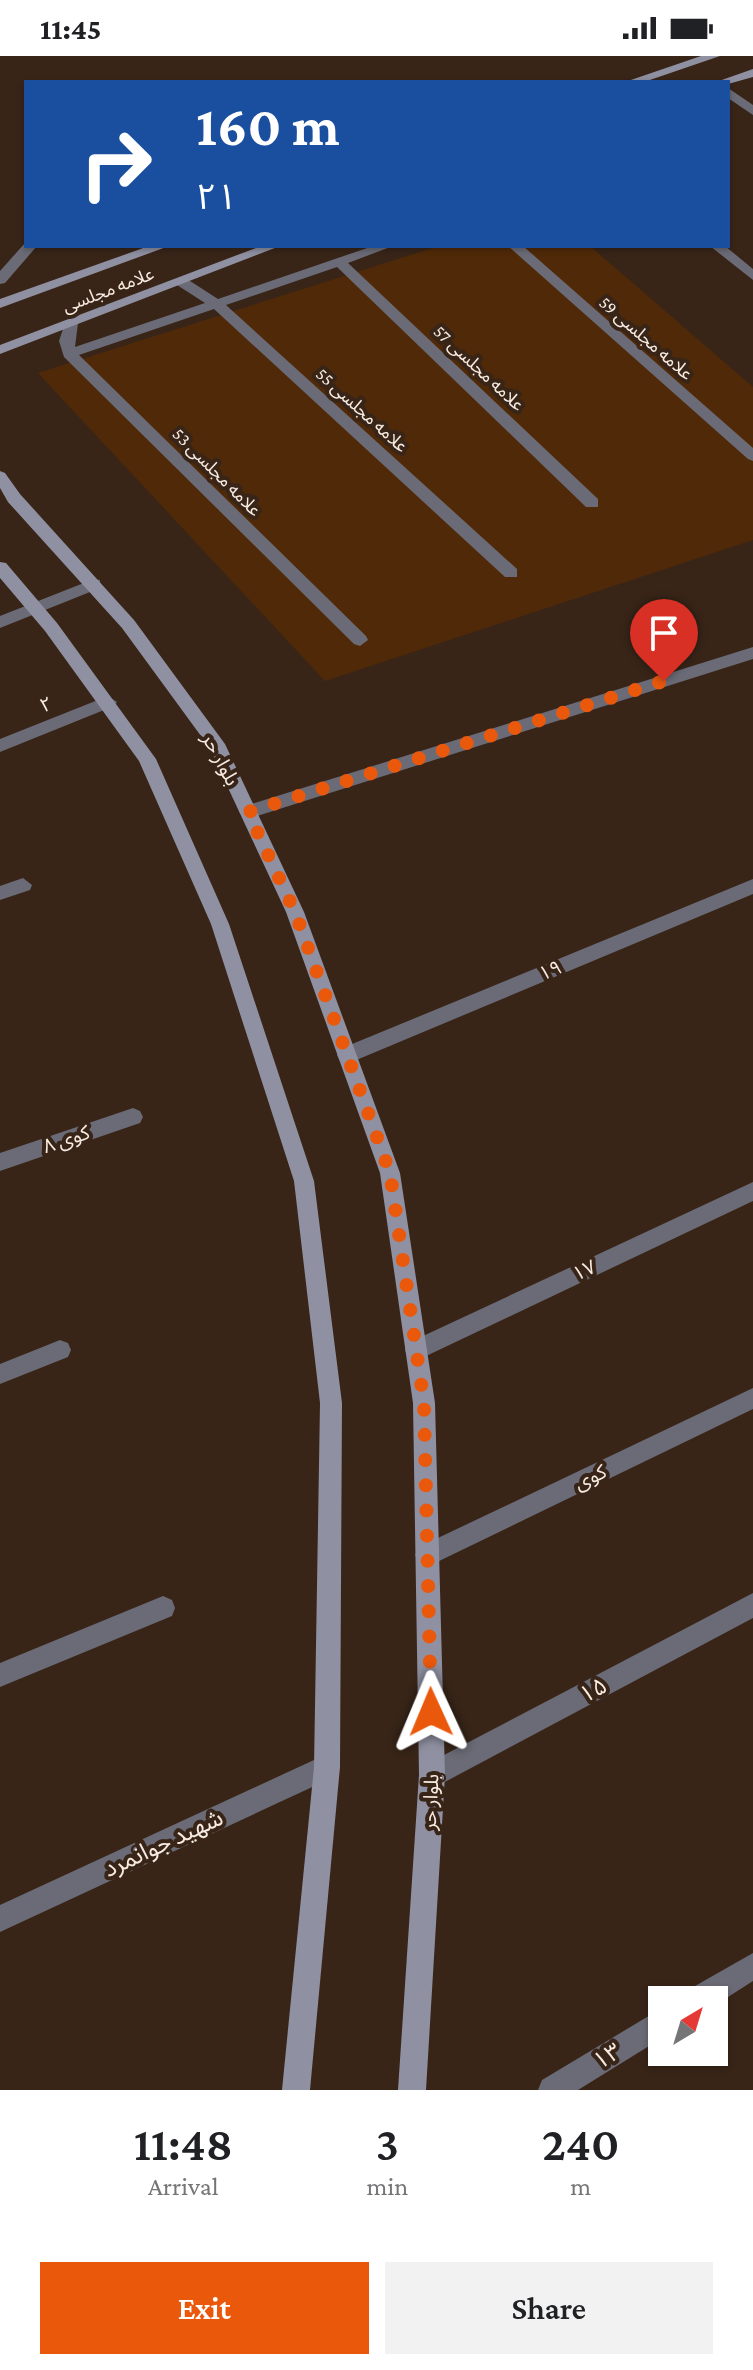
<!DOCTYPE html>
<meta charset="utf-8">
<style>
:root{--surface:#fff;--page:#f2f2f2;--text:#202124;--muted:#757577;--accent:#ea580c}
body{margin:0;font-family:"Crimson Pro","Noto Sans Arabic",serif;background:var(--page);color:var(--text);height:100vh;display:flex;flex-direction:column;font-size:30px;white-space:nowrap}
*{box-sizing:border-box;margin:0}
p{font-size:26px;color:var(--muted)}
.icon{flex:none;width:44px;height:44px;fill:none;stroke:currentColor;stroke-width:2;stroke-linecap:round;stroke-linejoin:round}
.map{position:relative;height:2034px;overflow:hidden}
.details{display:flex;flex-direction:column;background:var(--surface);flex:1}
.details>*{flex:none}
.top-card{position:absolute;left:24px;top:24px;width:706px;height:168px;border-radius:0px;box-shadow:0 2px 6px #0004;background:#1a4fa0;color:#fff;overflow:hidden}
.needle{width:52px;rotate:38deg}
.fabs{position:absolute;left:648px;top:1930px;display:grid;gap:16px}
.fabs a{display:grid;place-items:center;width:80px;height:80px;border-radius:0px;background:var(--surface);box-shadow:0 2px 6px #0004;font-size:40px}
.pin{position:absolute;display:grid;place-items:center;width:68px;height:68px;color:#fff;margin:-82px -34px;border-radius:50% 50% 50% 0;rotate:-45deg;box-shadow:0 0 8px #0007}
.pin .icon{rotate:45deg}
.me{position:absolute;width:88px;margin:-44px;rotate:359deg;stroke-linejoin:round;filter:drop-shadow(0 0 6px #0008)}
.turn{display:flex;align-items:center;gap:28px;height:168px;padding:0 40px;font-size:36px}
.turn .icon{width:104px;height:104px;stroke-width:2.5}
.turn b{display:block;font-size:56px;line-height:68px}
.eta{display:flex;justify-content:space-evenly;align-items:center;height:136px;text-align:center}
.eta b{font-size:48px;font-weight:600;line-height:56px}
.primary-button{display:flex;gap:16px;margin-top:auto;padding:16px 40px}
.primary-button a{flex:1;height:92px;border-radius:0px;background:var(--accent);color:#fff;font-size:32px;font-weight:600;line-height:92px;text-align:center}
.primary-button a+a{background:var(--page);color:var(--text)}
.status{display:flex;justify-content:space-between;align-items:center;height:56px;padding:0 40px;background:var(--surface);direction:ltr}
.status svg{height:22px;fill:currentColor}
.map>svg:first-child{display:block}
</style>
<div class="status"><b>11:45</b><svg viewBox="0 0 49 12"><path d="M0 12V9h3v3zM5 12V6h3v6zM10 12V3h3v9zM15 12V0h3v12zM26 1h20v11H26zM47 4h2v5h-2z"/></svg></div>
<div class="map">
<svg width="753" height="2034" viewBox="0 0 753 2034">
<rect width="100%" height="100%" fill="#382518"/>
<!-- green -->
<path fill="#502a08" d="M 439,190 L 590,190 L 753,331 L 753,484 L 325,625 L 38,317 Z"/>
<g fill="none" stroke-linecap="round" stroke-linejoin="round">
<!-- street -->
<path fill="#6a6b76" fill-rule="evenodd" d="M 728,32 L 753,49 L 753,59 L 728,42 Z
M 25,187 L 26,190 L 37,190 L 5,227 L 0,228 L 0,215 Z
M 373,190 L 393,190 L 348,207 L 598,443 L 598,451 L 586,451 L 337,211 L 226,249 L 517,513 L 517,521 L 505,521 L 214,253 L 79,299 L 366,580 L 368,584 L 360,590 L 354,588 L 64,301 L 59,285 L 66,264 L 76,264 L 78,267 L 75,291 L 205,247 L 177,229 L 177,223 L 187,223 L 218,243 Z
M 508,190 L 523,190 L 753,392 L 753,405 L 748,403 Z
M 710,190 L 725,190 L 753,213 L 753,224 Z
M 94,523 L 100,524 L 100,532 L 0,572 L 0,560 Z
M 753,591 L 753,603 L 248,763 L 239,756 L 242,751 Z
M 108,640 L 117,646 L 114,650 L 0,696 L 0,683 Z
M 23,822 L 32,829 L 30,834 L 0,844 L 0,830 Z
M 753,823 L 753,838 L 354,1005 L 340,1005 L 337,999 L 340,993 Z
M 133,1052 L 140,1055 L 143,1061 L 140,1067 L 0,1115 L 0,1097 Z
M 753,1126 L 753,1145 L 424,1301 L 416,1304 L 408,1301 L 405,1294 L 408,1287 Z
M 60,1284 L 68,1287 L 71,1294 L 68,1301 L 0,1328 L 0,1308 Z
M 753,1332 L 753,1353 L 435,1507 L 427,1511 L 419,1507 L 415,1499 L 419,1491 Z
M 753,1537 L 753,1562 L 441,1728 L 432,1732 L 423,1728 L 419,1719 L 423,1710 Z
M 163,1540 L 172,1544 L 175,1552 L 172,1560 L 0,1631 L 0,1607 Z
M 327,1698 L 336,1702 L 340,1711 L 336,1720 L 0,1876 L 0,1849 Z
M 753,1897 L 753,1925 L 714,1950 L 714,1944 L 684,1944 L 688,1934 Z
M 662,1952 L 662,1982 L 578,2034 L 538,2034 L 542,2024 Z"/>
<!-- secondary -->
<path fill="#8f90a1" fill-rule="evenodd" d="M 701,0 L 720,0 L 644,26 L 625,26 Z
M 753,13 L 753,21 L 728,28 L 716,26 Z
M 149,190 L 169,190 L 0,252 L 0,243 Z
M 261,190 L 280,190 L 0,298 L 0,289 Z
M 0,415 L 5,417 L 20,438 L 134,564 L 225,688 L 304,856 L 400,1117 L 435,1347 L 445,1719 L 426,2034 L 398,2034 L 419,1719 L 413,1347 L 380,1117 L 286,856 L 209,691 L 122,572 L 8,446 L 0,432 Z
M 0,506 L 6,507 L 57,567 L 156,703 L 229,868 L 314,1125 L 342,1347 L 340,1711 L 310,2034 L 282,2034 L 314,1711 L 320,1347 L 294,1125 L 211,868 L 139,705 L 45,575 L 0,522 Z"/>
</g>
<g fill="none" stroke-linecap="round" stroke-linejoin="round">
<!-- route -->
<path stroke="#ea580c" stroke-width="14" stroke-dasharray="0 25.2" d="M 431,1656 L 424,1347 L 390,1117 L 295,856 L 248,756 L 664,625"/>
</g>
<g text-anchor="middle" stroke-width="8" stroke-linejoin="round" paint-order="stroke">
<!-- far-street labels -->
<g font-size="18" fill="#f7ebe2" stroke="#382518">
<text transform="translate(108 234) rotate(-21)" y="6">علامه مجلسی</text>
<text transform="translate(646 282) rotate(41)" y="6">علامه مجلسی 59</text>
<text transform="translate(479 312) rotate(43)" y="6">علامه مجلسی 57</text>
<text transform="translate(362 354) rotate(42)" y="6">علامه مجلسی 55</text>
<text transform="translate(217 416) rotate(45)" y="6">علامه مجلسی 53</text>
</g>
<!-- street labels -->
<g font-size="20" fill="#f7ebe2" stroke="#382518">
<text transform="translate(46 648) rotate(-22)" y="7">۲</text>
<text transform="translate(221 703) rotate(62)" y="7">بلوار حر</text>
<text transform="translate(550 914) rotate(-23)" y="7">۱۹</text>
<text transform="translate(66 1083) rotate(-19)" y="7">کوی ۸</text>
<text transform="translate(584 1214) rotate(-25)" y="7">۱۷</text>
<text transform="translate(590 1421) rotate(-26)" y="7">کوی</text>
<text transform="translate(430 1746) rotate(-87)" y="7">بلوار حر</text>
</g>
<!-- near-street labels -->
<g font-size="24" fill="#f7ebe2" stroke="#382518">
<text transform="translate(593 1634) rotate(-28)" y="8">۱۵</text>
<text transform="translate(163 1787) rotate(-25)" y="8">شهید جوانمرد</text>
<text transform="translate(607 2000) rotate(-32)" y="8">۱۳</text>
</g>
</g>
</svg>
<div class="fabs">
<a><svg class="needle" viewBox="-14 -14 28 28"><path d="M0-13l5 13h-10z" fill="#e53935"/><path d="M0 13l5-13h-10z" fill="#757577"/></svg></a>
</div>
<div class="pin" style="left:664px;top:625px;background:#d93025"><svg class="icon" aria-label="arrive" viewBox="0 0 24 24"><path d="M6 21V4h12l-3 4 3 4H6"/></svg></div>
<svg class="me" style="left:431px;top:1656px" viewBox="-20 -20 40 40"><path d="M0-17L14 15 0 8-14 15z" fill="#ea580c" stroke="#fff" stroke-width="4"/></svg>
<div class="top-card">
<div class="turn"><svg class="icon" aria-label="right" viewBox="0 0 24 24"><path d="M7 20v-9h11M14 6l5 5-5 5"/></svg><div><b>160 m</b>۲۱</div></div>
</div>
</div>
<section class="details">
<div class="eta">
<div><b>11:48</b><p>Arrival</p></div>
<div><b>3</b><p>min</p></div>
<div><b>240</b><p>m</p></div>
</div>
<div class="primary-button"><a>Exit</a><a>Share</a></div>
</section>
